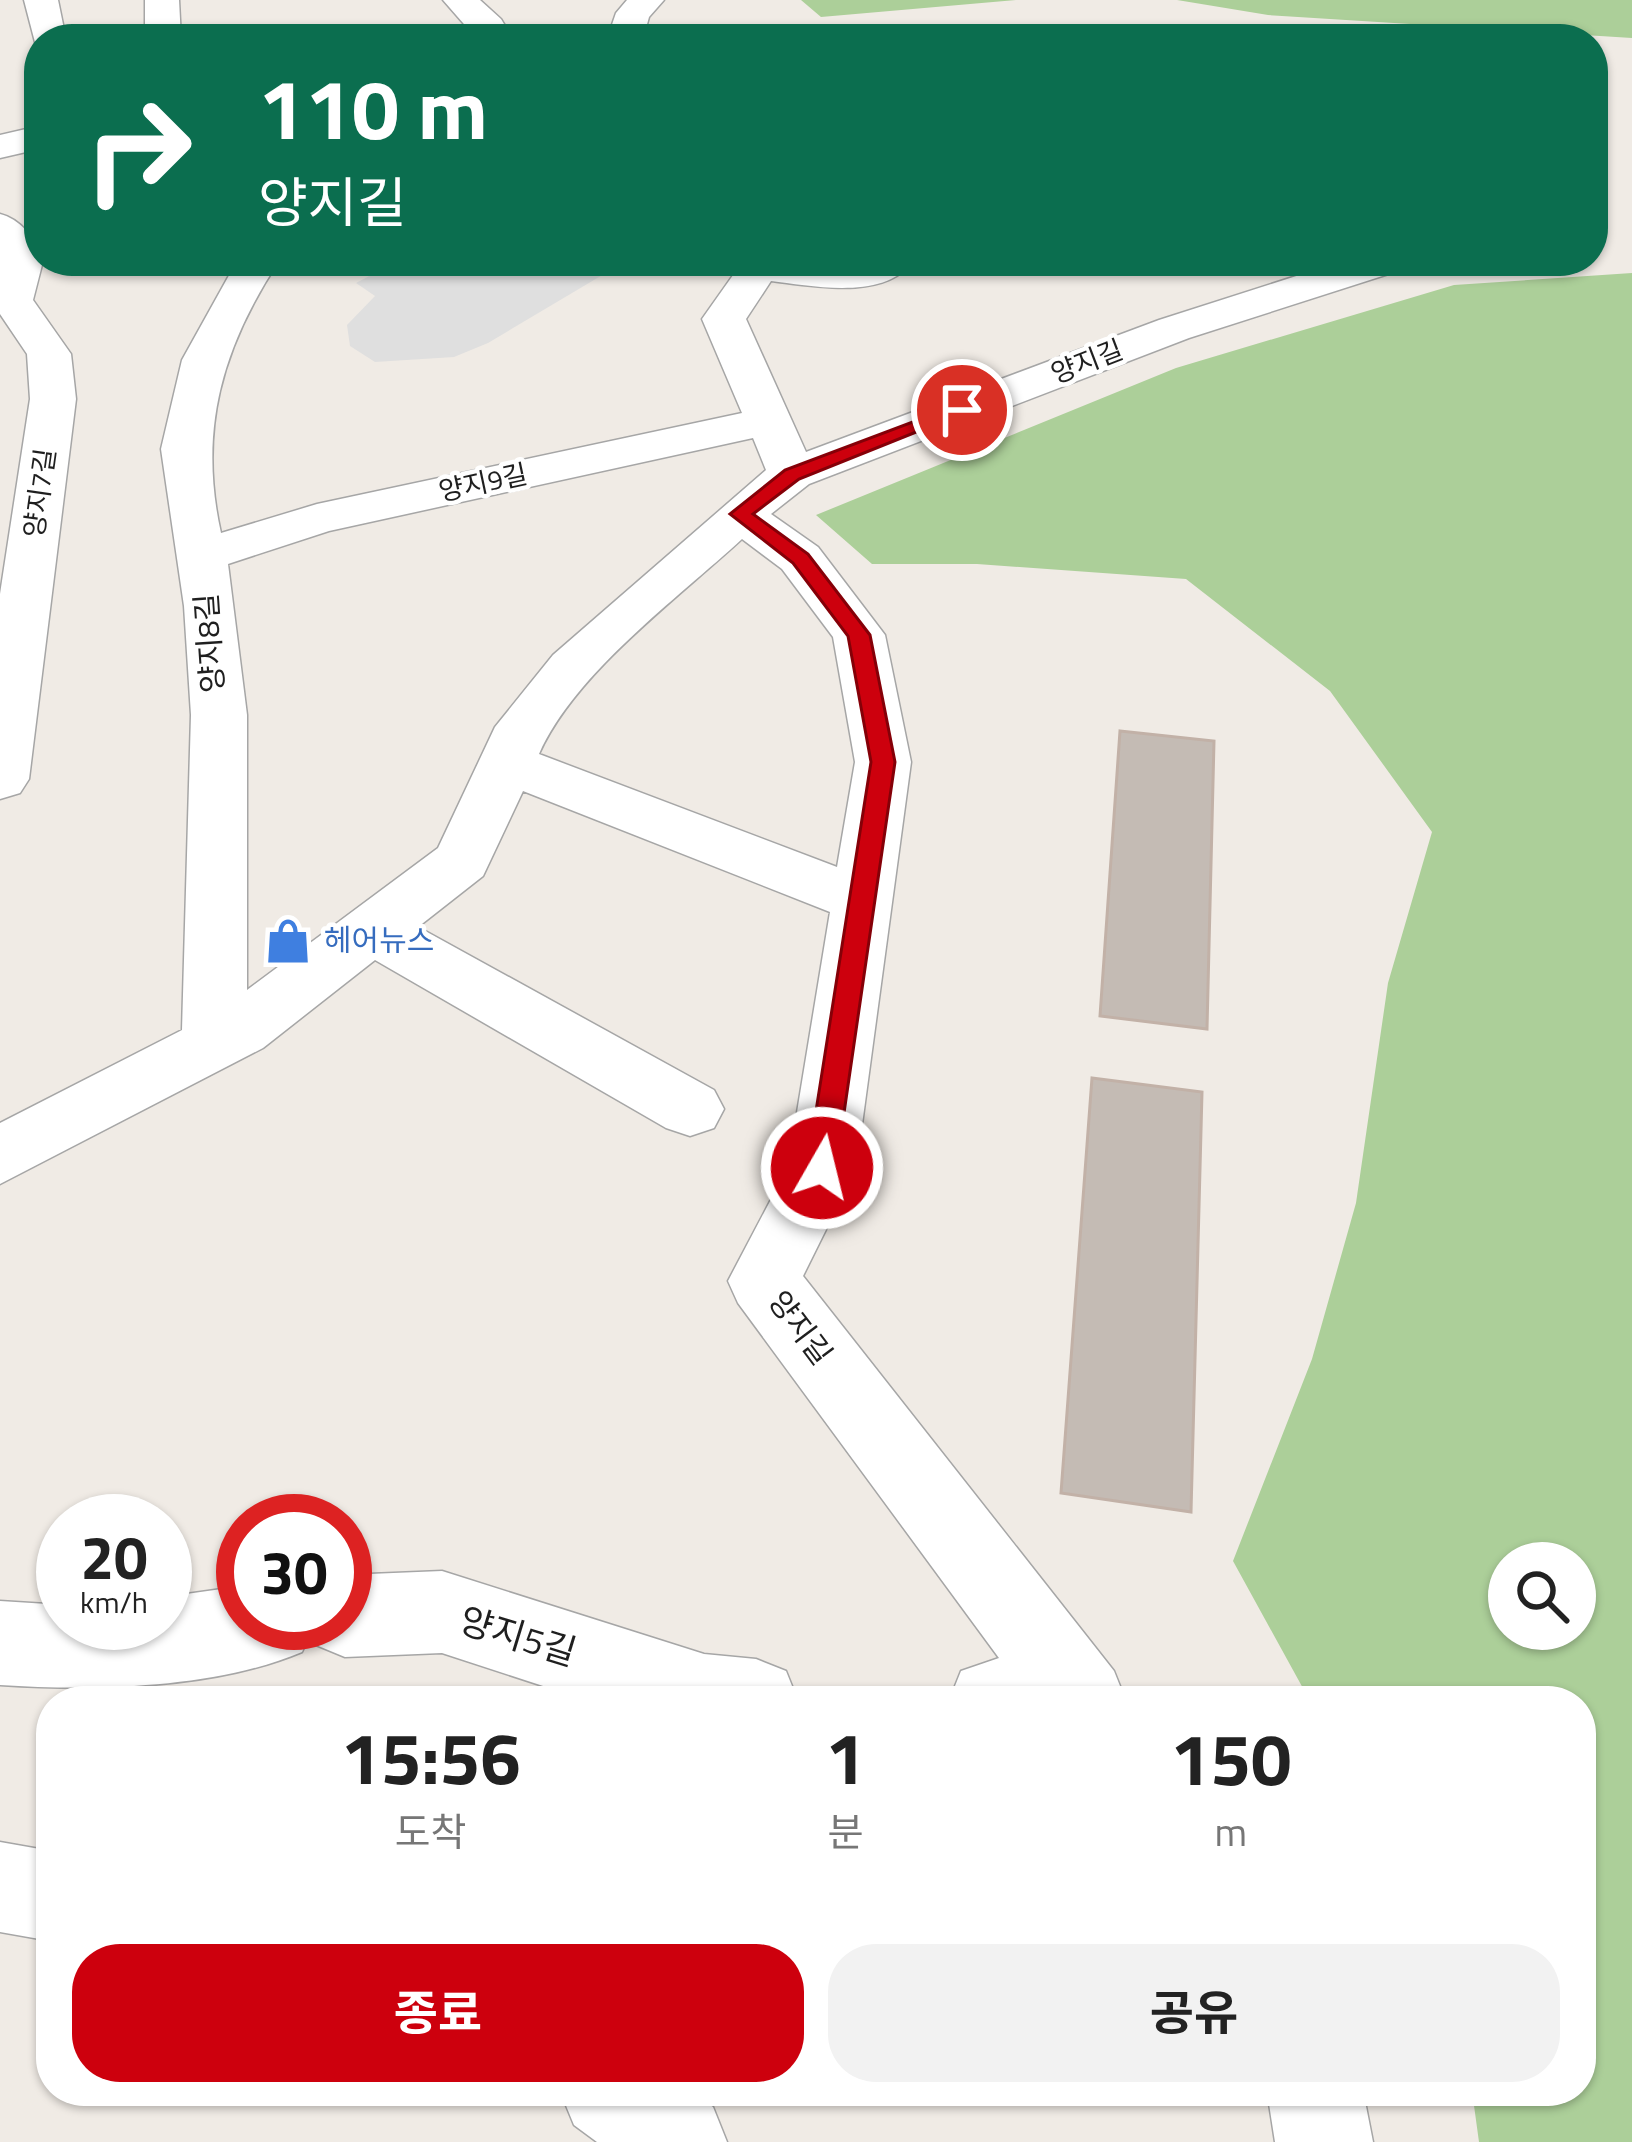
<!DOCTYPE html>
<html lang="ko">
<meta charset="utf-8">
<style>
:root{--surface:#fff;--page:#f2f2f2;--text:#222;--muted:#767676;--accent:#cd000d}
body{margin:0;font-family:"Titillium Web","Noto Sans KR",sans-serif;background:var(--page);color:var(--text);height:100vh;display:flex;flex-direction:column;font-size:45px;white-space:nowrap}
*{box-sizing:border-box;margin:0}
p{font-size:39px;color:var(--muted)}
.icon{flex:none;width:66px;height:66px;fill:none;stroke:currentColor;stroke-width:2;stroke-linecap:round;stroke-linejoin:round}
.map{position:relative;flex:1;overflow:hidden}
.sheet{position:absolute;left:36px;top:1686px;width:1560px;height:420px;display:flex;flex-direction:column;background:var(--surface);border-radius:48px;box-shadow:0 3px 9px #0004}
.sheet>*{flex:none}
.top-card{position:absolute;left:24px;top:24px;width:1584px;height:252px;border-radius:48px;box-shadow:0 3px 9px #0004;background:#0b6e4f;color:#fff;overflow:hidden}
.buttons{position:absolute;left:1488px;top:1542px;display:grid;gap:24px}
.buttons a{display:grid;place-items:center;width:108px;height:108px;border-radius:50%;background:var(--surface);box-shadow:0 3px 9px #0004;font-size:60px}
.speed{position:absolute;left:36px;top:1494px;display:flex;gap:24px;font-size:60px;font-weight:700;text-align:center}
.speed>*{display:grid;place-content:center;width:156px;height:156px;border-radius:50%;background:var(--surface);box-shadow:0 3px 9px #0004;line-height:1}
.speed small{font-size:30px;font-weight:400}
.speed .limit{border:18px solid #d22;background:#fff;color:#111}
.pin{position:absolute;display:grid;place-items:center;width:102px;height:102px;color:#fff;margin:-51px;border:6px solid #fff;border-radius:50%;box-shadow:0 3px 12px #0007}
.me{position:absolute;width:132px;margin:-66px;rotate:8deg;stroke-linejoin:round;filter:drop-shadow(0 0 9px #0008)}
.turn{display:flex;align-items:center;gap:42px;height:252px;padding:0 36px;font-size:54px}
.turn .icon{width:156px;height:156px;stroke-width:2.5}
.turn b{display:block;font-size:84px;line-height:102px}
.eta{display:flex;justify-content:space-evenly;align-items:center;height:204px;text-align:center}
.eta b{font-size:72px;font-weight:700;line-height:84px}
.button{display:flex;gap:24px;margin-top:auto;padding:24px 36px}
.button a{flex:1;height:138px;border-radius:48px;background:var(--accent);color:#fff;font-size:48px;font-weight:700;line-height:138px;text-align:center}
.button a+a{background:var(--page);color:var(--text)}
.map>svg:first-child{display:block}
</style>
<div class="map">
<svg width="1632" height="2142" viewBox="0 0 1632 2142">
<rect width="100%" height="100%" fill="#f0ebe5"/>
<!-- forest -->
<path fill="#accf99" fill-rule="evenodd" d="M 801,0 L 1016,0 L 821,17 Z
M 1177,0 L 1632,0 L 1632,38 L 1268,15 Z
M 1632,273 L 1632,2142 L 1479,2142 L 1472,2091 L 1581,2091 L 1581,1701 L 1310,1701 L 1233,1561 L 1312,1359 L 1356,1203 L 1388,983 L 1432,832 L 1330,691 L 1186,579 L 977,564 L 872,564 L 816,515 L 1176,368 L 1454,285 ZM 1509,1563 L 1575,1563 L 1575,1629 L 1509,1629 Z"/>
<!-- parking -->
<path fill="#dfdfdf" d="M 398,261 L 626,261 L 488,343 L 454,357 L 375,362 L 350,346 L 347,325 L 375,296 L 356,283 Z"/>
<!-- building -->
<path fill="#c4bbb4" stroke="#c2b1a7" stroke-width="3" d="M 1120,731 L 1214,741 L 1207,1029 L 1100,1016 Z
M 1092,1078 L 1202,1092 L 1191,1512 L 1061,1493 Z"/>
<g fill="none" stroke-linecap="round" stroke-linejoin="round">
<!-- minor casing -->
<g stroke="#a6a6a6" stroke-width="3">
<path id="minor" d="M 24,0 L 58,0 L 66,39 L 39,39 L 36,46 Z
M 145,0 L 179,0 L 181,39 L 145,39 Z
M 443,0 L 480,0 L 501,19 L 513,39 L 477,39 Z
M 627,0 L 664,0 L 649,17 L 643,39 L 607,39 L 616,13 Z
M 39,126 L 39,149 L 0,158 L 0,135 Z
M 0,214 C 20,219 39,240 39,261 L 43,261 L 33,300 L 71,354 L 76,399 L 29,779 L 20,793 L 0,799 L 0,594 L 30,399 L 27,354 L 0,314 Z
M 237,261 L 279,261 C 222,347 198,431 221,533 L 317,504 L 742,413 L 702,319 L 743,261 L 913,261 C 885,301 812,286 771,281 L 746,319 L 806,452 L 1159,320 L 1343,261 L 1407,261 L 1401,270 L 1189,338 L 809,484 L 771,514 L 818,547 L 885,635 L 911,762 L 856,1169 L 803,1276 L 1114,1671 L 1126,1701 L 949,1701 L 961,1671 L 999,1658 L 738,1303 L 728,1281 L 788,1167 L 830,912 L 523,791 L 483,876 L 418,927 L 714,1090 L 724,1109 L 714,1128 L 690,1136 L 666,1128 L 375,960 L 263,1048 L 0,1184 L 0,1123 L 182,1030 L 191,715 L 184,606 L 161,449 L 182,360 ZM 753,438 L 766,470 L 553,655 L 495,727 L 438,848 L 247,990 L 247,715 L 228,564 L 329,531 ZM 742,539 L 782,569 L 833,637 L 855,762 L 837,867 L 539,754 C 575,673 677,599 742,539 Z
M 1009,261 L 1052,261 L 1046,270 L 1015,270 Z
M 442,1571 L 704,1654 L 756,1659 L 786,1671 L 798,1701 L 589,1701 L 442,1653 L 345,1657 L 316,1645 L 311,1632 L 302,1652 C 214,1689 94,1691 0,1685 L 0,1601 L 63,1605 L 63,1623 L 165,1623 L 165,1597 L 243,1586 L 243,1623 L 345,1623 L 345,1575 Z
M 0,1842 L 51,1851 L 51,1941 L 0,1932 Z
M 560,2091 L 690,2091 L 713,2107 L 727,2142 L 597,2142 L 574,2125 Z
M 1267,2091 L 1363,2091 L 1373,2142 L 1275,2142 Z"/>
</g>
<!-- minor -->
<use href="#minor" fill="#fff" fill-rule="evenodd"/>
</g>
<!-- route -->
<path fill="#cd000d" stroke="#850008" stroke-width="3" d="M 955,406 L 971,410 L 799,479 L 753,514 L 808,554 L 870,635 L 895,762 L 836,1168 L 822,1180 L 807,1168 L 871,762 L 848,636 L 793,563 L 730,514 L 785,470 Z"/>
<!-- icons -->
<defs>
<g id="shop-bare" transform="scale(3.6)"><path d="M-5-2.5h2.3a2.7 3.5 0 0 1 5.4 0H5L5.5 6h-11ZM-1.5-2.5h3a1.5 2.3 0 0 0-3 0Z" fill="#3f7fe0" stroke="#fff" stroke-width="2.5" paint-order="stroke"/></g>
</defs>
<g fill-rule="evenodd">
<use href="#shop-bare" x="288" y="941"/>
</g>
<g text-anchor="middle" stroke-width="9" stroke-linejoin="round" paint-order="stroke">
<!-- far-street labels -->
<g font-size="27" fill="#1f1f1f" stroke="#fff">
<text transform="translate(1087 362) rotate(-21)" y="9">양지길</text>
<text transform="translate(483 483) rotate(-12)" y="9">양지9길</text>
<text transform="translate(40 493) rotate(-82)" y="9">양지7길</text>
</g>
<!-- street labels -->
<g font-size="30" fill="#1f1f1f" stroke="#fff">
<text transform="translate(210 643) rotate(-94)" y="10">양지8길</text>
<text transform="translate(800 1328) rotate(53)" y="10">양지길</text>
</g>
<!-- shop labels -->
<g font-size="30" fill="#366cbe" stroke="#fff" text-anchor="start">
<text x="324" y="951">헤어뉴스</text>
</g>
<!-- near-street labels -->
<g font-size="36" fill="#1f1f1f" stroke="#fff">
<text transform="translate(518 1636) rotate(17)" y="13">양지5길</text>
</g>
</g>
</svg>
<div class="buttons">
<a><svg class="icon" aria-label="search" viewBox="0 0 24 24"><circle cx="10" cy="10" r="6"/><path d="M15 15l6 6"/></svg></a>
</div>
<div class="speed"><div>20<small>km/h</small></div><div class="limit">30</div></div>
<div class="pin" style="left:962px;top:410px;background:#d93025"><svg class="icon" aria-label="arrive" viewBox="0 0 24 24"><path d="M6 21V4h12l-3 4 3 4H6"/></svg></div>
<svg class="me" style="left:822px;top:1168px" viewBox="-20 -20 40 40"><circle r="17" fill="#cd000d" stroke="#fff" stroke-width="3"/><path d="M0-11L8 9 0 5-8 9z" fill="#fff"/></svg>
<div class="top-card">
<div class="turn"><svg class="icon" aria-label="right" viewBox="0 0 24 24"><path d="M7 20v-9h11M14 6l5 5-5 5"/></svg><div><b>110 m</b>양지길</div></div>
</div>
<section class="sheet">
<div class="eta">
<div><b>15:56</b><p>도착</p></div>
<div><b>1</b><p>분</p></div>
<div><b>150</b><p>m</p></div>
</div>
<div class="button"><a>종료</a><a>공유</a></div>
</section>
</div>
